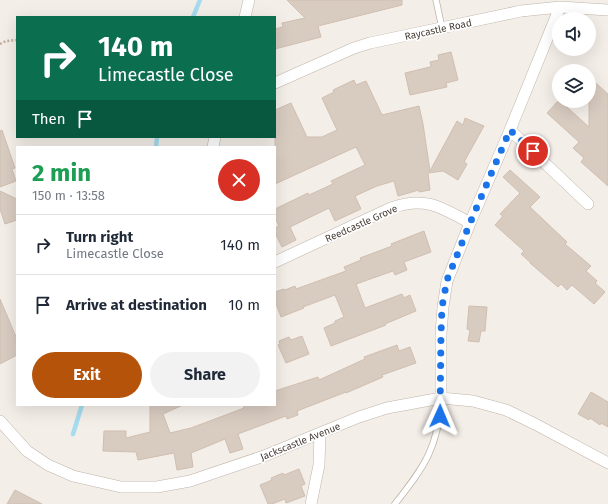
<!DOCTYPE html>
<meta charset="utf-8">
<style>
:root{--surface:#fff;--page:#f2f2f3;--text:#1f2937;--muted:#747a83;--line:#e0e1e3;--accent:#b45309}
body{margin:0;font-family:"Fira Sans",sans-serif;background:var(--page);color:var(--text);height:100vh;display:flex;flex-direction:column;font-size:15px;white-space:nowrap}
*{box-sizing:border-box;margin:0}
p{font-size:13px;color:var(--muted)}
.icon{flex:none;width:22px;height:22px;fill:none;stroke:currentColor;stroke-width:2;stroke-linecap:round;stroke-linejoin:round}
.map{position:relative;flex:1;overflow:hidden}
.details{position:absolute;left:16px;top:146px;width:260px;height:260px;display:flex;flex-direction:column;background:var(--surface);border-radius:0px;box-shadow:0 4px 16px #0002}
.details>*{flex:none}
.guide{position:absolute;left:16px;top:16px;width:260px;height:122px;border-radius:0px;box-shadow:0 4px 16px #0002;background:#0b6e4f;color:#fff;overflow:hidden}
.controls{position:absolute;left:552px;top:12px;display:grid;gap:8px}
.controls a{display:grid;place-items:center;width:44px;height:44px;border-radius:50%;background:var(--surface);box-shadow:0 4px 16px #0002;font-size:20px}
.pin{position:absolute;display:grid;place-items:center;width:34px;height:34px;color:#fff;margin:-17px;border:2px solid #fff;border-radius:50%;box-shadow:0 1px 4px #0007}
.me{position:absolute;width:44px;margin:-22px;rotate:1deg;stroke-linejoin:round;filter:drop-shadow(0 0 3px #0008)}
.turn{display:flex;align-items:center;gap:14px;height:84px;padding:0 16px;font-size:18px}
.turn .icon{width:52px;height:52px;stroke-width:2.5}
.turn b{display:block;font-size:28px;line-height:34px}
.then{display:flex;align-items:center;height:38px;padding:0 16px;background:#0003;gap:8px;font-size:15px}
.round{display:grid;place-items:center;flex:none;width:42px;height:42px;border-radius:21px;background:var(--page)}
.headline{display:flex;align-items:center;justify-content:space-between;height:68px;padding:0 16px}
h1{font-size:24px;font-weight:700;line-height:30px;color:#1e9e55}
.action{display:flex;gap:8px;margin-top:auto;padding:8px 16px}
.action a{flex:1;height:46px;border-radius:24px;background:var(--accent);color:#fff;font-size:16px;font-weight:700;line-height:46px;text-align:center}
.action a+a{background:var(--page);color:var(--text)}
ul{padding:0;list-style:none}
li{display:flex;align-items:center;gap:12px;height:60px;padding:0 16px;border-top:1px solid var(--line)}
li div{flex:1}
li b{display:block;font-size:15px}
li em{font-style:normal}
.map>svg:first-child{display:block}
</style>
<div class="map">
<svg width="608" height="504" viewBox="0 0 608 504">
<rect width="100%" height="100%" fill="#f4eee8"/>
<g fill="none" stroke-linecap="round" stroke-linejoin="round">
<!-- stream -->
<path stroke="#a5dcef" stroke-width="4.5" d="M 193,17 L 200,0
M 156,147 L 157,137
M 73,434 L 82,405"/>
</g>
<!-- building -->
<path fill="#d8cbc0" stroke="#d0bfb1" d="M 287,0 L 402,0 L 402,5 L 318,26 L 321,37 L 275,49 L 275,29 L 283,27 L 282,23 L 305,18 Z
M 451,52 L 458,80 L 446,83 L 447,87 L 410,95 L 405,73 L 430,67 L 431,66 L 430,62 L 439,60 L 438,55 Z
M 589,77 L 608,94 L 608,186 L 581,162 L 584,158 L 573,148 L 579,142 L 547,113 L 559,100 L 589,127 Z
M 354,80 L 356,85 L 366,81 L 382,115 L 419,106 L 423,124 L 430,171 L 457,121 L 463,125 L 465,118 L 484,126 L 464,162 L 467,164 L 458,180 L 443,171 L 428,173 L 430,190 L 419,192 L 419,190 L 398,196 L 394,181 L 377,186 L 355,196 L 361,209 L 335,221 L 329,208 L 290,227 L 296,240 L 282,247 L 275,233 L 275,228 L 279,226 L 275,218 L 275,209 L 308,193 L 309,195 L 333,184 L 331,181 L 365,165 L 356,147 L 275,184 L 275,110 L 291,103 L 307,137 L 322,137 L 337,130 L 322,98 L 334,92 L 333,90 Z
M 2,130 L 15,168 L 12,169 L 16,181 L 0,187 L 0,131 Z
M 510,170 L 540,197 L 530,207 L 567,242 L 565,244 L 591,266 L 586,271 L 597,281 L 595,283 L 605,292 L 594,304 L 572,285 L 567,290 L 561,284 L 558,287 L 530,263 L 531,263 L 521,254 L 524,251 L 495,225 L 503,216 L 500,214 L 520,193 L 503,177 Z
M 0,191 L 17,199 L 17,220 L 5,224 L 0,209 Z
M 424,231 L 431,252 L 404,262 L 407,270 L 395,275 L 393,271 L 356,284 L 365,308 L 402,294 L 404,298 L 410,295 L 416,311 L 385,324 L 386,325 L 331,346 L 324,328 L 335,323 L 335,321 L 344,317 L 335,295 L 303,307 L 304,308 L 281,317 L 275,301 L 275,292 L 284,289 L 285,290 L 295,286 L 296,289 L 346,271 L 344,267 L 361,260 L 360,258 L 392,246 L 391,244 Z
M 0,299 L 17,339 L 17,355 L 0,364 Z
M 469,306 L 487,307 L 485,331 L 481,331 L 479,342 L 468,341 L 470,330 L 467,329 Z
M 302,336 L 309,354 L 286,363 L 278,345 L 280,344 L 279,341 L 289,337 L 291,340 Z
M 397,345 L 399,351 L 410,347 L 416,363 L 382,375 L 383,377 L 346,393 L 346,392 L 297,411 L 298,415 L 287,419 L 286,416 L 238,434 L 243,449 L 230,453 L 225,439 L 191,453 L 193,467 L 177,470 L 174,453 L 138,460 L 136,452 L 103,451 L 104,431 L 126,431 L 126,438 L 150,432 L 150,405 L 183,405 L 163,414 L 170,433 L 191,428 L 244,408 L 243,405 L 275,405 L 275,391 L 318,377 L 319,380 L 365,359 L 364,357 Z
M 591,392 L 608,402 L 608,427 L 601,423 L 600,425 L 590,418 L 589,420 L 578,414 Z
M 299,469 L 305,484 L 301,486 L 305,496 L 286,503 L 285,499 L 272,504 L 268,504 L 260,485 L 272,480 L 271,478 L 283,473 L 284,475 Z
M 15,490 L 42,504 L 7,504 Z"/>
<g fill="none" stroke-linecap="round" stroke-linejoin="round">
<!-- lane casing -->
<g stroke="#bfb5aa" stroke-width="7">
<path id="lane" d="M 436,0 L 442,28
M 395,504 C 424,467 439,447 441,398"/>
</g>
<!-- street casing -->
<g stroke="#bfb5aa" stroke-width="12">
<path id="street" d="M 245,17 L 249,0
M 275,83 L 354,48 L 370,43 L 521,11 L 560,7 L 608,10
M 510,130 L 588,204
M 213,147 L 215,137
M 275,262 L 391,208 C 425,196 441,207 470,223
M 441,398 L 441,334 L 443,307 L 447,281 L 470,223 L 510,130 L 560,7
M 0,421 L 27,451 L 48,465 L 73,476 L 121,487 L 157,487 L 190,481 L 264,456 L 359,417 L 387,408 L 441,398 L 473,401 L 506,410 L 535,424 L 608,463
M 311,504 L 319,465 L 320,433"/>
</g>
<!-- path -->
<path stroke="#c1ae9c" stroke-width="2.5" stroke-dasharray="2 2" stroke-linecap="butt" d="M 0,44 L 6,41 L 17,40"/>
<!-- lane -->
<use href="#lane" stroke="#fff" stroke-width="5.5"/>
<!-- street -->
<use href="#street" stroke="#fff" stroke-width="11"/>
</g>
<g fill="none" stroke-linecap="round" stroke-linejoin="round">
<!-- route -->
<path stroke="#1a73e8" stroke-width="7" stroke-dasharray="0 12.6" d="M 440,416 L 441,334 L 442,307 L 447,280 L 470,223 L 510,130 L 533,151"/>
</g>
<g text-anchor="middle" stroke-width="3.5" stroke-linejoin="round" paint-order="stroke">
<!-- street labels -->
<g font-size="10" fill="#473e37" stroke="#fff">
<text transform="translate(438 29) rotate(-12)" y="4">Raycastle Road</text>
<text transform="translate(361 223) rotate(-24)" y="4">Reedcastle Grove</text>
<text transform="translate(300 441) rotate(-22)" y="4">Jackscastle Avenue</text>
</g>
</g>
</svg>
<div class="controls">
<a><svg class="icon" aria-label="sound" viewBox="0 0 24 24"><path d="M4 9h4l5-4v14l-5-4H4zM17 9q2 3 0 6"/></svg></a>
<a><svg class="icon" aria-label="layers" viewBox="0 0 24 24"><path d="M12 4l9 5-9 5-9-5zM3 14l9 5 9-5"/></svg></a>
</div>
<div class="pin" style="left:533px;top:151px;background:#d93025"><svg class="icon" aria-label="arrive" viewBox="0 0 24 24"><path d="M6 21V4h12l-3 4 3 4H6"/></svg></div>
<svg class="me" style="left:440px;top:416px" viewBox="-20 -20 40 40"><path d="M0-17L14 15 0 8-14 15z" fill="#1a73e8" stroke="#fff" stroke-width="4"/></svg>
<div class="guide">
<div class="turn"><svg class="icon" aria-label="right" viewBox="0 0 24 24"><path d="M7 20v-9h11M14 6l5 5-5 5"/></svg><div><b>140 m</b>Limecastle Close</div></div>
<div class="then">Then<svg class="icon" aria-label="arrive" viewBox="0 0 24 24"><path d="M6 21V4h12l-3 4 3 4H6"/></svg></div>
</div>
<section class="details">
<div class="headline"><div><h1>2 min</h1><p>150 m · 13:58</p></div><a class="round" style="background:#d93025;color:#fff"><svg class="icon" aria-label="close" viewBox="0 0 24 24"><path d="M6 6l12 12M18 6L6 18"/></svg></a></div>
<ul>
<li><svg class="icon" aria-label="right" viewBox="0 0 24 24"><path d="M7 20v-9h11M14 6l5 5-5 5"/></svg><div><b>Turn right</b><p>Limecastle Close</p></div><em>140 m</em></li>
<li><svg class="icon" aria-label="arrive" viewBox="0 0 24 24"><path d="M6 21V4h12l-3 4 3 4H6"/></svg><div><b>Arrive at destination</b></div><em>10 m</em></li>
</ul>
<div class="action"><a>Exit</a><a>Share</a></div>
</section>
</div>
